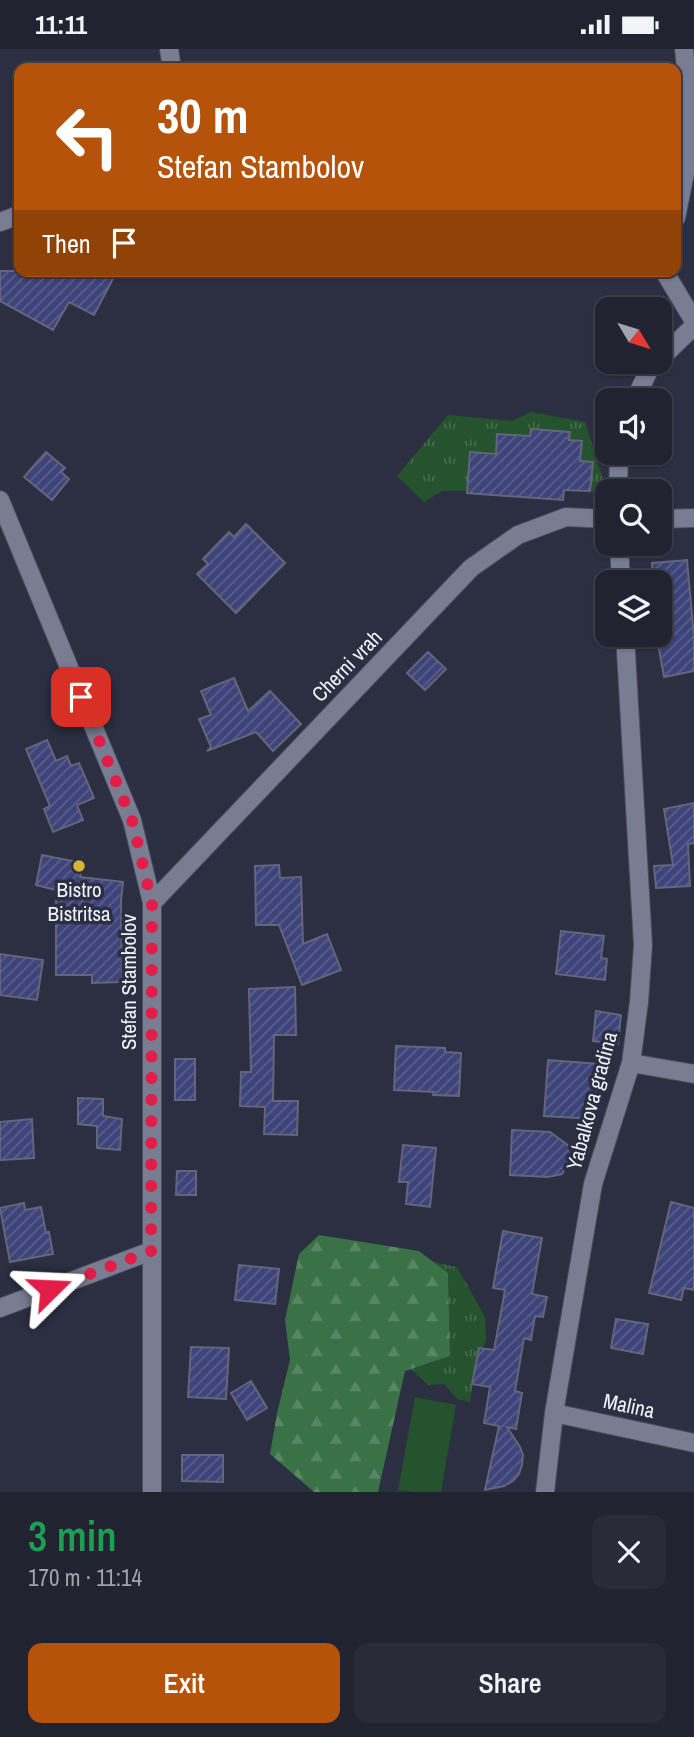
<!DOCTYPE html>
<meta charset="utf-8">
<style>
:root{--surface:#212331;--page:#292b39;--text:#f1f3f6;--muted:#a2a4ab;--line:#3e404d;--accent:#b45309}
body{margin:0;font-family:"Archivo Narrow",sans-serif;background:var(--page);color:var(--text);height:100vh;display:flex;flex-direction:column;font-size:26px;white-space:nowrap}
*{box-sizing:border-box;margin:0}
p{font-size:23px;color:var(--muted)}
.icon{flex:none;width:38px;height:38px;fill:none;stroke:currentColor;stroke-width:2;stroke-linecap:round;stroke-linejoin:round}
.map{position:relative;height:1443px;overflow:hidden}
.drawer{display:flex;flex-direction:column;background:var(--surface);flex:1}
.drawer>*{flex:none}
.guide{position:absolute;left:14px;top:14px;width:667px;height:214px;border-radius:14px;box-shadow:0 2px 5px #0004,0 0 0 2px var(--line);background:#b45309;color:#fff;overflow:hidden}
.needle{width:46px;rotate:128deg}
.controls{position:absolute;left:595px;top:248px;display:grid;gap:14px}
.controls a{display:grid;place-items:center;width:77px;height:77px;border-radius:14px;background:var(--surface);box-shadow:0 2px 5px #0004,0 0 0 2px var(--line);font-size:35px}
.pin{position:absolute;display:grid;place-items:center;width:60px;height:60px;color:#fff;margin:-30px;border-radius:14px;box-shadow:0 4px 10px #0006}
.me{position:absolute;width:77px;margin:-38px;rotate:69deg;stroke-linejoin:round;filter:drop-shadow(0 0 5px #0008)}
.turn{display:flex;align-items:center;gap:24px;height:147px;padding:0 28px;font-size:32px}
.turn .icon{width:91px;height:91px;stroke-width:2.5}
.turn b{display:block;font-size:49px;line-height:60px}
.then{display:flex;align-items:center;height:66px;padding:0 28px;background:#0003;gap:14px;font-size:26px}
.round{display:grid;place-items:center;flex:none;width:74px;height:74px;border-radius:14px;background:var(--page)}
.head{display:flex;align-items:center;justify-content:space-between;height:119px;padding:0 28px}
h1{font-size:42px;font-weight:600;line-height:52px;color:#1e9e55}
.action{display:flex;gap:14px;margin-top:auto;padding:14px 28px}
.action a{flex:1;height:80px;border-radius:14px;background:var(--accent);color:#fff;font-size:28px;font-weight:600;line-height:80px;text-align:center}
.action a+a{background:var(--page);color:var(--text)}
.status{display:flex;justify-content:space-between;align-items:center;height:49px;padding:0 35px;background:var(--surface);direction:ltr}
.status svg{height:19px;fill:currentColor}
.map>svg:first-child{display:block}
</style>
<div class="status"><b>11:11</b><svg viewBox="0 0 49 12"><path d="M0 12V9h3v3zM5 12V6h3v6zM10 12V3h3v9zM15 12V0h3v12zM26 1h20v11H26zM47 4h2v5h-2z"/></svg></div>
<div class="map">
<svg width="694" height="1443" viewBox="0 0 694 1443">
<defs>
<pattern id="grass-tufts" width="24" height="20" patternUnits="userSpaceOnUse" patternTransform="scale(1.75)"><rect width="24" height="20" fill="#24532e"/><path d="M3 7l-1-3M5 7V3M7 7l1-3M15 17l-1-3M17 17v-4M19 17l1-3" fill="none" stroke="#446c4d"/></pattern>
<pattern id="forest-firs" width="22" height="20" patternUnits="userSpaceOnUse" patternTransform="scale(1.75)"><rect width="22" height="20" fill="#3a7146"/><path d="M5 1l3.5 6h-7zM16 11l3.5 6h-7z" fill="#578662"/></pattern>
<pattern id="building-hatch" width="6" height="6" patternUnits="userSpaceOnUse" patternTransform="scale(1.75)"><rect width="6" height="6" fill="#3e4379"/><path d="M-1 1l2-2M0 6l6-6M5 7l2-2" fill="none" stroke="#5a5f8d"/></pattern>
</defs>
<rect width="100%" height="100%" fill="#2c2f41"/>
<!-- grass -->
<path fill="url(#grass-tufts)" d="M 531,363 L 585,373 L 607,443 L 590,442 L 592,413 L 580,412 L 582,392 L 569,391 L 569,383 L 531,380 L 530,387 L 498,385 L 496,405 L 470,403 L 467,442 L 442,442 L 424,453 L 397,427 L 448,366 L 512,372 Z
M 433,1213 L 457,1218 L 485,1268 L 486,1290 L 483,1300 L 478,1299 L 470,1353 L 457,1350 L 444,1335 L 428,1336 L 411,1320 L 450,1307 L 448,1224 Z"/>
<!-- forest -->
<path fill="url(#forest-firs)" d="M 319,1186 L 419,1202 L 448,1224 L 450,1307 L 405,1322 L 378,1443 L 314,1443 L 270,1405 L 277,1364 L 290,1311 L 285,1271 L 299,1205 Z"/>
<!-- garden -->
<path fill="#24532e" d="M 415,1348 L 456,1356 L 441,1443 L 413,1443 L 398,1441 Z"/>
<!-- building -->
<path fill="url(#building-hatch)" stroke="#63667a" stroke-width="2" d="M 0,222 L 117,222 L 94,266 L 69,253 L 53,281 L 0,252 Z
M 531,380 L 570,383 L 569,391 L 582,392 L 580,412 L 593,413 L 590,442 L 564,441 L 563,451 L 467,444 L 470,403 L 496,405 L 497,385 L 530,387 Z
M 46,403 L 65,419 L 61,423 L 69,430 L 52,451 L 24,428 Z
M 246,475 L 285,514 L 236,564 L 197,525 L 208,515 L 203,510 L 229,483 L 234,488 Z
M 687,511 L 694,589 L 694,622 L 664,628 L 657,589 L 660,589 L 660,534 L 653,534 L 652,514 Z
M 428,603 L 446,620 L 425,641 L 407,624 Z
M 234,629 L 248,662 L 270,642 L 301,675 L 273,702 L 256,683 L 207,702 L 211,698 L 199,670 L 211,666 L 201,642 Z
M 47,691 L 56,712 L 67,707 L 71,717 L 79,714 L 94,749 L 77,756 L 83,771 L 53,783 L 44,760 L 50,757 L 26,700 Z
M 694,754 L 694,794 L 688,795 L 690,837 L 656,839 L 654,817 L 673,816 L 664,760 Z
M 42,806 L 83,814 L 80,828 L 123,833 L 121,852 L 122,933 L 92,934 L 92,926 L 56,926 L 56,841 L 36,836 Z
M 279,816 L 280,829 L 301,828 L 303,895 L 327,885 L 341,921 L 302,936 L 279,876 L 256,876 L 255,817 Z
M 561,882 L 604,887 L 601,909 L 607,910 L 605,931 L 556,925 Z
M 0,905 L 43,911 L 37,951 L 0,946 Z
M 295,938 L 296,986 L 274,986 L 273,1052 L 298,1052 L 297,1086 L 264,1085 L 265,1058 L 240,1057 L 241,1023 L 251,1023 L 249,940 Z
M 596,962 L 621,966 L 618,995 L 593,992 Z
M 396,997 L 445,999 L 445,1003 L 461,1004 L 459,1047 L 433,1046 L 434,1043 L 394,1041 Z
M 175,1010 L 195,1010 L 195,1051 L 175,1051 Z
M 548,1011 L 599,1015 L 594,1070 L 544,1067 Z
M 78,1049 L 103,1050 L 103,1067 L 122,1070 L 120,1101 L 97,1099 L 97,1077 L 78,1075 Z
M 32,1070 L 34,1109 L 0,1111 L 0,1073 Z
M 512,1081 L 550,1083 L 577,1103 L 562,1125 L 548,1128 L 510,1126 Z
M 403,1096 L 436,1099 L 430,1158 L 406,1155 L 408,1133 L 399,1133 Z
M 177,1122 L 196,1122 L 196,1146 L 176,1146 Z
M 671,1153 L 694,1159 L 694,1241 L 684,1239 L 681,1251 L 649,1244 Z
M 24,1154 L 25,1161 L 41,1158 L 46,1184 L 49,1183 L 53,1205 L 10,1213 L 0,1159 Z
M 503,1182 L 542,1189 L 532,1245 L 547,1248 L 543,1268 L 535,1267 L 531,1291 L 524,1289 L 515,1342 L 522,1344 L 516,1380 L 507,1378 L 520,1398 L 523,1406 L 522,1416 L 519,1425 L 513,1432 L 504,1437 L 485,1441 L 499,1377 L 484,1374 L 490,1338 L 472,1335 L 479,1299 L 494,1301 L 505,1241 L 493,1239 Z
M 239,1216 L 279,1220 L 275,1255 L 235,1251 Z
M 616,1270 L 648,1275 L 643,1305 L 611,1299 Z
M 191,1298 L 229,1299 L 226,1350 L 188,1348 Z
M 251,1332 L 267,1359 L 247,1371 L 231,1344 Z
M 182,1406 L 223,1406 L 223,1433 L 182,1432 Z"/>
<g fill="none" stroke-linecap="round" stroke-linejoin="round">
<!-- street casing -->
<g stroke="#4a4c5b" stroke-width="20">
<path id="street" d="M 169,0 L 172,19
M 676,169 L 688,109 L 686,20 L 684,0
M 0,173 L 19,166
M 664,222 L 694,272
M 660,310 L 694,277
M 634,352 L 650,319 L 656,313
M 618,443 L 619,404
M 0,451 L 132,771 L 152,854 L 152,1443
M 660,470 L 694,469
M 619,495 L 621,534
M 152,854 L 471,519 L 518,486 L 566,468 L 607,470
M 631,1014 L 694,1025
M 0,1259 L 151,1202
M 554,1364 L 694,1394
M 545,1443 L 554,1364 L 593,1135 L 631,1014 L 639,953 L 643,896 L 625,586"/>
</g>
<!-- street -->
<use href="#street" stroke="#797d92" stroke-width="18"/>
</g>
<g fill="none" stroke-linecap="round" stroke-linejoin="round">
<!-- route -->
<path stroke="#e11d48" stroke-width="12" stroke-dasharray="0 21.6" d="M 50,1240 L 151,1202 L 152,854 L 132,771 L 81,648"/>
</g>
<!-- markers -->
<circle fill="#dab333" stroke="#2c2f41" stroke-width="2.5" cx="79" cy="817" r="7"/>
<g text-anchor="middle" stroke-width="7" stroke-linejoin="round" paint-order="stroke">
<!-- street labels -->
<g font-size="21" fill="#f0f2fe" stroke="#2c2f41">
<text transform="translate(347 617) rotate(-46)" y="7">Cherni vrah</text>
<text transform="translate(129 933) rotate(-90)" y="7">Stefan Stambolov</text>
<text transform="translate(592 1052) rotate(-75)" y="7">Yabalkova gradina</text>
<text transform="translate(629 1357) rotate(12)" y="7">Malina</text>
</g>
<!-- poi labels -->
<g font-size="21" fill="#f0f2fe" stroke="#2c2f41">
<text x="79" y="848">Bistro<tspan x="79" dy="24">Bistritsa</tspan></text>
</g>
</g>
</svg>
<div class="controls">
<a><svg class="needle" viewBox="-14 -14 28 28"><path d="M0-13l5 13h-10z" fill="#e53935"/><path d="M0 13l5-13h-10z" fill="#a2a4ab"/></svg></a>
<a><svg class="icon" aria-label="sound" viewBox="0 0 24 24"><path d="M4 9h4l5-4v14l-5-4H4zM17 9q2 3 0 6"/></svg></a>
<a><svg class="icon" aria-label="search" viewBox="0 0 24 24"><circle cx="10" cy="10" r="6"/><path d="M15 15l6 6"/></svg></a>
<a><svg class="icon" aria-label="layers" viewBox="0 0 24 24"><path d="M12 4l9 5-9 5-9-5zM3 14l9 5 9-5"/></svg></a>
</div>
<div class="pin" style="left:81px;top:648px;background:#d93025"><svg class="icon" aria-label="arrive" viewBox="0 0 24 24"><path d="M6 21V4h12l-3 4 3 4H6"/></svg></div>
<svg class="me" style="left:50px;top:1240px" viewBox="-20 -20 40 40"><path d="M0-17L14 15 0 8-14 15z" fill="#e11d48" stroke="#fff" stroke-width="4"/></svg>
<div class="guide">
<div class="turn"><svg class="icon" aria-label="left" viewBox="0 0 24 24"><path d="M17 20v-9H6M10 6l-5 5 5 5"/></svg><div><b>30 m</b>Stefan Stambolov</div></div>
<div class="then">Then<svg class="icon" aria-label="arrive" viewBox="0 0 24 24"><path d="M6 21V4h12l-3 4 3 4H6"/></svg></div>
</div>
</div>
<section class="drawer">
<div class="head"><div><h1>3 min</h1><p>170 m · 11:14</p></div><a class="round"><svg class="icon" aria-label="close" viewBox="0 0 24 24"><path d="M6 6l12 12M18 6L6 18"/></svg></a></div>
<div class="action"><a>Exit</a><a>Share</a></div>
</section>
